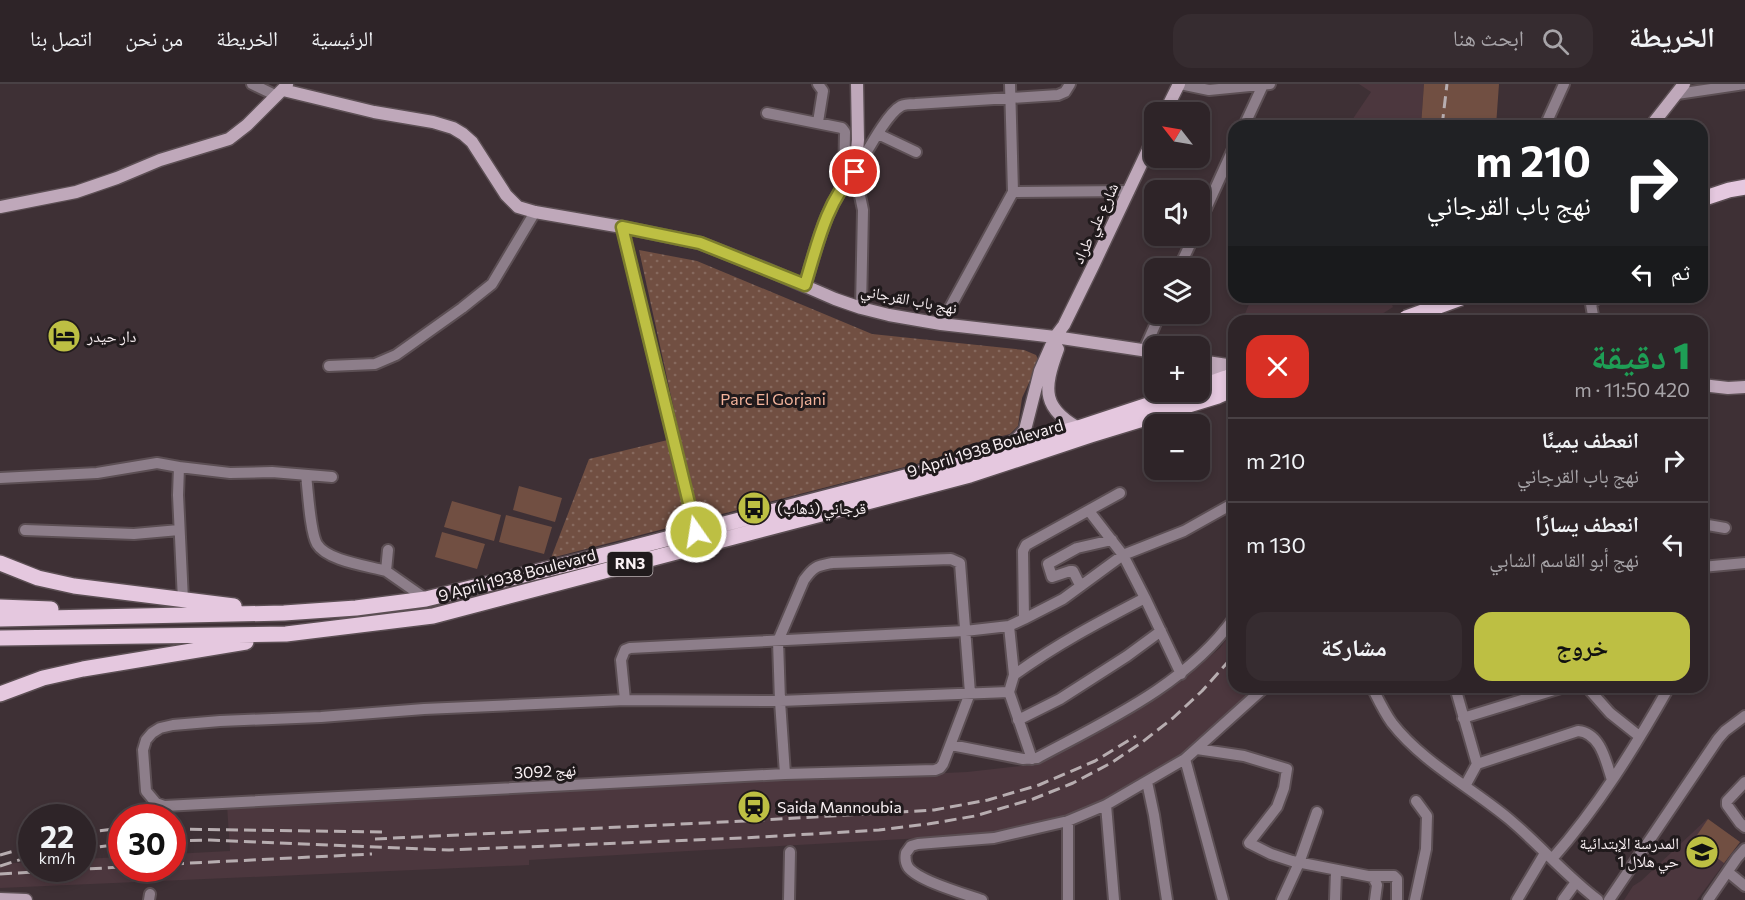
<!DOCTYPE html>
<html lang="ar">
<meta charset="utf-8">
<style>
:root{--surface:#2e2428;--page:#362c30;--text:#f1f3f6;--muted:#a7a4a8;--line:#494145;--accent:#bdbf43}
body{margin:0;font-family:Commissioner,"Noto Naskh Arabic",sans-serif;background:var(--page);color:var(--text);direction:rtl;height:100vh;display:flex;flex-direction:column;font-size:22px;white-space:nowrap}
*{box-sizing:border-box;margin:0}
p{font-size:20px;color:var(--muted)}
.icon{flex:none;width:33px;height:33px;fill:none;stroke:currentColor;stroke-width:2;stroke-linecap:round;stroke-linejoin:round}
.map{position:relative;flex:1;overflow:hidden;direction:ltr}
.panel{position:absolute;left:1228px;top:231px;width:480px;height:378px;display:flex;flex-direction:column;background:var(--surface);border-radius:18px;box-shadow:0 3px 9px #0003,0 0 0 2px var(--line);direction:rtl}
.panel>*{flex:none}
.banner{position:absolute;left:1228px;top:36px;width:480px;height:183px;border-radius:18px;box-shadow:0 3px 9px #0003,0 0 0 2px var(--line);direction:rtl;background:#202124;color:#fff;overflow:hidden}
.needle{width:39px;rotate:301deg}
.controls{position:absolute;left:1144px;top:18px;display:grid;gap:12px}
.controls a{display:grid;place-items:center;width:66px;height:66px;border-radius:12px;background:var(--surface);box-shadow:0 3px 9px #0003,0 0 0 2px var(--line);font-size:30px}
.speed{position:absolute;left:18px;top:720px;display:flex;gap:12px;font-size:30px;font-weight:700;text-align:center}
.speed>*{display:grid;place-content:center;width:78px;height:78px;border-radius:50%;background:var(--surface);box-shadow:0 3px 9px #0003,0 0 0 2px var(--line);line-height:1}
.speed small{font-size:15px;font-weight:400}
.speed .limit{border:9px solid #d22;background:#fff;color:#111}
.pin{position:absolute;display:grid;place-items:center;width:51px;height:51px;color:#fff;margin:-26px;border:3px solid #fff;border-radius:50%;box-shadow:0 2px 6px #0007}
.me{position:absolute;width:66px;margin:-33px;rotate:347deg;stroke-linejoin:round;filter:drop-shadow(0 0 4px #0008)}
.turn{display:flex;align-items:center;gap:21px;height:126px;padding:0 18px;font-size:27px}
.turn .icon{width:78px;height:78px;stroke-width:2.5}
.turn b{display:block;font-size:42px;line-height:51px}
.then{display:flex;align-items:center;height:57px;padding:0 18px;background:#0003;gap:12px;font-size:22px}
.round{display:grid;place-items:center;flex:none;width:63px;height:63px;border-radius:18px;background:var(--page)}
.summary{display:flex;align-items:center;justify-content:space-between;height:102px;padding:0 18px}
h1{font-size:36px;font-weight:800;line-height:45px;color:#1e9e55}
.primary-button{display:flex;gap:12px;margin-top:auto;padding:12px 18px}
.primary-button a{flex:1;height:69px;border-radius:18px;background:var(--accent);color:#111;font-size:24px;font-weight:800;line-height:69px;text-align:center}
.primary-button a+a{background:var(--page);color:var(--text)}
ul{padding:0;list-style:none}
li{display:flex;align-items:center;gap:18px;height:84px;padding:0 18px;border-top:2px solid var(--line)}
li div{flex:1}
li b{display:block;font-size:22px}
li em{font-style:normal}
header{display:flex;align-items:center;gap:36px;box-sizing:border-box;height:84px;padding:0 30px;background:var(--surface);border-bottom:2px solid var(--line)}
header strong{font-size:28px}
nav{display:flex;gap:33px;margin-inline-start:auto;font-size:21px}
.search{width:420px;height:54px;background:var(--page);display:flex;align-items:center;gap:15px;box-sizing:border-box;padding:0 21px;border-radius:18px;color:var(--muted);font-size:22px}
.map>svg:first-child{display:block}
</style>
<header>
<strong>الخريطة</strong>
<div class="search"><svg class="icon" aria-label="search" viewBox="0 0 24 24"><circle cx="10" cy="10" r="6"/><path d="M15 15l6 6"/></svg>ابحث هنا</div>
<nav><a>الرئيسية</a><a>الخريطة</a><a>من نحن</a><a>اتصل بنا</a></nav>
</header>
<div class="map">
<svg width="1745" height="816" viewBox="0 0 1745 816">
<defs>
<pattern id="park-dots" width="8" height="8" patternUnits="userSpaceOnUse" patternTransform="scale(1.5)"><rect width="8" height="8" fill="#714f42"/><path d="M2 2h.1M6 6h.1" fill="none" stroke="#86695e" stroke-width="1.8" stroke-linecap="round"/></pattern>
</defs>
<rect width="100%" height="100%" fill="#3e3035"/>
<!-- built -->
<path fill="#4c373e" d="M 1359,0 L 1424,0 L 1421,42 L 1348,42 L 1371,8 Z
M 1252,213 L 1389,213 L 1393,223 L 1382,230 L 1362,237 L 1242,237 Z
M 1234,545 L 1234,603 L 1259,603 L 1183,671 L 1106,716 L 1065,733 L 1017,748 L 976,751 L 529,776 L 529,781 L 0,804 L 0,780 L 31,778 L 32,784 L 82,784 L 83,775 L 121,773 L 122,784 L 172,784 L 173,770 L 230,767 L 227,721 L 967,688 L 1030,681 L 1070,662 L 1170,605 L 1220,564 Z
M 1707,735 L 1740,758 L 1697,816 L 1624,816 L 1633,802 L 1641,797 Z"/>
<!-- grass -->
<path fill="#714f42" d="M 1424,0 L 1499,0 L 1496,42 L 1421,42 Z
M 519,402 L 562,414 L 555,438 L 513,426 Z
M 452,417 L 501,431 L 494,457 L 444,443 Z
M 506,431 L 552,443 L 544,470 L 499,458 Z
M 442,448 L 485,460 L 477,485 L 435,473 Z
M 1708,735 L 1740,758 L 1724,779 L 1693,757 Z"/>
<!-- park -->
<path fill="url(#park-dots)" d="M 639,166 L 697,177 L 872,250 L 1024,266 L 1036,271 L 1039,277 L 1022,314 L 1018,342 L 1010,350 L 967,361 L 951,371 L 551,474 L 589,375 L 680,353 Z"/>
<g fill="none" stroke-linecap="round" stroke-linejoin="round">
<!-- street casing -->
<g stroke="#5c4f54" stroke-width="14">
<path id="street" d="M 252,0 L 277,12
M 818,0 L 823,7 L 818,38
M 1180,0 L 1209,6 L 1270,0
M 1677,10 L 1745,0
M 767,29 L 842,44 L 845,48 L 844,99
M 1244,42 L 1263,1
M 1545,42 L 1564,0
M 878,50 L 916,68
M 1013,108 L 1129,107
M 1200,138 L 1234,63
M 622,143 L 696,448
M 1179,184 L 1194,152
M 861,224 L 863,126 L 855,88 C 865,72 886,30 901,22 C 905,20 911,20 915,20 L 1058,11 L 1065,8 L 1070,0
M 1594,237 L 1591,220 L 1598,213
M 941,240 L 1013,108 L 1010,0
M 1144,266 L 1160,230
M 329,282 L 375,280 L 396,271 L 462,224 L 492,200 L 535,128
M 179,383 L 230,389 L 272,388 L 332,393
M 306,391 C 308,407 310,448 317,460 C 327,477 369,482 386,487
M 0,394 L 97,389 L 157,379 L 179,383 L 178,411 L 183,516
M 1089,427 L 1123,471 L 1145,514 L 1181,590
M 1702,440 L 1725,444
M 25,446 L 134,450 L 179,446
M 388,466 L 386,487 L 426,515
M 1702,483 L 1745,479
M 1080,501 L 1073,487 L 1070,487 L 1052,493 L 1048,480 L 1077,464 L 1112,456
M 1024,535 L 1023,467 L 1026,461 L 1120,409
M 1009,542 L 1014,591 L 1009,608 L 1032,675
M 1014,591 C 1057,560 1099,538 1145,514
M 1372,603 C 1378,615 1384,628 1392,639 C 1422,678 1472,704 1509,735 C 1540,761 1566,792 1598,816
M 1455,603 L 1477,680
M 1587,603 L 1610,629 L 1639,652
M 625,616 L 621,576 L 625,566 L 630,564 L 965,547 L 1009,542 L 1024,535 L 1063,515 L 1123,471 L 1184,447 L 1234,419
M 1463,634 L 1564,603
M 1018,636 L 1060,615 L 1127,572 L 1161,547
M 951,661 L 1023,675 L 1037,674 C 1108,636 1187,600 1234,534
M 1197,665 L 1244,672 L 1287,685 L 1284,704 L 1277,723 L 1249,759 L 1271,770 L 1292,777 L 1373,793 L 1377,801 L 1375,816
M 1185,675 L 1223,816
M 785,690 L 780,617 L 778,557 L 804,496 C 814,482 817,482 832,479 L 951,475 L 960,479 L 970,609 L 943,680 L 940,684 L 935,686 L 785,690 L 164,722 L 156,719 L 146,707 L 143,666 L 146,656 L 152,649 L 160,644 L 173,641 L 220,637 L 321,633 L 424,625 L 625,616 L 780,617 L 1009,608
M 1147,698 L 1154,731 L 1167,816
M 1745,698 L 1727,717 L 1727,721 L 1740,739 L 1745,743
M 1465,702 L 1477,680 L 1578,647 C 1601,649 1606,678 1612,696
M 1106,721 L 1114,816
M 1552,775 C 1598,723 1635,663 1669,603
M 1728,788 L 1745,802
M 1370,792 L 1394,792 L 1397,795 L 1397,816
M 149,816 L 150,810
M 789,816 L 790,768
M 982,816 C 965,810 918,797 908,783 C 905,778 905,774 906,769 L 911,762 L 918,760 L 994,754 L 1068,737 L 1106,721 L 1185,675 L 1265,603
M 1068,816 L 1068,737
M 1282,816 L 1299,779 L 1317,728
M 1335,816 L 1336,787
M 1415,816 L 1426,765 L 1427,732 L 1416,717
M 1517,816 L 1545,769
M 1563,816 L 1576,798
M 1609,816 L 1718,655 L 1725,647 L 1745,632
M 1708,816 L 1737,774 L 1745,765"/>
</g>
<!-- secondary casing -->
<g stroke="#5c4f54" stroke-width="15">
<path id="secondary" d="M 283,6 L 374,28 L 433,38 L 453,44 L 463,50 L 472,58 L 506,111 L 518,123 L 535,128 L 622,143 L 700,159 L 766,185 L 835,215 L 861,224 L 889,231 L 941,240 L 1055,253 L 1155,268
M 1165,28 L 1179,0
M 1651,42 L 1684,0
M 0,123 L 76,108 L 117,94 L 160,76 L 229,55 L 247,41 L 287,1
M 805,201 C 817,162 826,118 855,88 L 858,56 L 857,0
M 1058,265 C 1043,306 1041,325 1084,347
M 1200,277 L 1234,282
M 1211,279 L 1218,288 L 1214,299 L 1215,303
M 1702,301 L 1728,304 L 1745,303
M 1008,361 L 1018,354 L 1025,346 L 1040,287 L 1055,253 L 1064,241 L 1093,182 L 1155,51
M 0,815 L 26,816"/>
</g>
<!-- primary casing -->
<g stroke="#5c4f54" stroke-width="18">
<path id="primary" d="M 1702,115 L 1729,106 L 1745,103
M 1200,303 L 1234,291
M 0,479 L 38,494 L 74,502 L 234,522
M 0,523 L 51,525
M 0,535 L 284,529 L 356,524 L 426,515 L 616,468 L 963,378 L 1002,365 L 1078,344 L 1187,308
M 0,554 L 286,550 L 433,532 L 970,391 L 1091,351 L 1218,312 L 1234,305
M 0,610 L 43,594 L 83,585 L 246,558"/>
</g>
<!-- street -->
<use href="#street" stroke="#8d7e8a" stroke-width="10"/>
<!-- secondary -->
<use href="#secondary" stroke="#bfa8ba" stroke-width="12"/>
<!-- primary -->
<use href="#primary" stroke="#e5c8df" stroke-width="15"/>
<!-- rail -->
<path stroke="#b7adb0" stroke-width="3" stroke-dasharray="12 6" stroke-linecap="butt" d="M 1442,42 L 1447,0
M 172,745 L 386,748
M 82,749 L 122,744
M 375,755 L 744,737 L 934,726 L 988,716 L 1039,701 L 1095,677 L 1136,652
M 172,757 L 210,756 L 449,766 L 744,754 L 879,746 L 928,740 L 975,732 L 1033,715 L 1073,699 L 1111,679 L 1141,659 L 1173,634 L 1202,607 L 1234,571
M 82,765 L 122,760
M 0,771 L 32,762
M 172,780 L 372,770
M 0,782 L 32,772
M 0,790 L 122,783"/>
<!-- primary-bridge casing -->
<g stroke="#5c4f54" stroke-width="18" stroke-linecap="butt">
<path id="primary-bridge" d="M 1406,234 L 1461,214"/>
</g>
<!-- primary-bridge -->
<use href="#primary-bridge" stroke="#e5c8df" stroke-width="15"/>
</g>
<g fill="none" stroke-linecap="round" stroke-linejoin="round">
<!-- route casing -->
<g stroke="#7b7c2c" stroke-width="15">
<path id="route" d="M 696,448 L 622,143 L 700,159 L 805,201 C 817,162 826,118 855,88"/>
</g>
<!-- route -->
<use href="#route" stroke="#bdbf43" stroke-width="10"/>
</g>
<!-- icons -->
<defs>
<g id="hotel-disc" transform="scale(1.725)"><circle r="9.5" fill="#bdbf43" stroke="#201a1c"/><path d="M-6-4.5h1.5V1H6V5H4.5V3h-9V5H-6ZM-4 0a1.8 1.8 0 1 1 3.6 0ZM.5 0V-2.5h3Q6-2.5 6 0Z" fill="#111"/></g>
<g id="bus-disc" transform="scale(1.725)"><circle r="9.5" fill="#bdbf43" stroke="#201a1c"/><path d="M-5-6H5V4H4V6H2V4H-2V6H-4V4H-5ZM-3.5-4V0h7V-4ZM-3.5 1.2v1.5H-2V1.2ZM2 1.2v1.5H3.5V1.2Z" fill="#111"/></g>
<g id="station-disc" transform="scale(1.725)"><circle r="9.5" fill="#bdbf43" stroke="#201a1c"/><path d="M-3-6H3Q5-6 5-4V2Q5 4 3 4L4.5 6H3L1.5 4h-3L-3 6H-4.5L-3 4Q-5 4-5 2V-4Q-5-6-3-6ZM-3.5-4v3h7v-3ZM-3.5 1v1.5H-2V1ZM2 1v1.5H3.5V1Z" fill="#111"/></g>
<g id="school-disc" transform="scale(1.725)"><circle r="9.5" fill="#bdbf43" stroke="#201a1c"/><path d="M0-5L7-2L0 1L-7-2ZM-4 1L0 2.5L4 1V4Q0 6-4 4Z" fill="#111"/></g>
</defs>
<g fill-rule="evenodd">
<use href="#hotel-disc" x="64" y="252"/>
<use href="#bus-disc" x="754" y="424"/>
<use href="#station-disc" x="754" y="723"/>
<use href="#school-disc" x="1702" y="768"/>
</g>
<g text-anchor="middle" stroke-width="6" stroke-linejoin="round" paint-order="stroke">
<!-- shield labels -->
<rect fill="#201a1c" stroke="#b9b0b3" stroke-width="1.5" x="607.5" y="468" width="45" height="24" rx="4.5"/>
<g font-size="15" font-weight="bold" fill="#faf1f4">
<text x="630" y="485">RN3</text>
</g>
<!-- street labels -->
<g font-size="16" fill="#faf1f4" stroke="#201a1c">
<text transform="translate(1095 139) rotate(-65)" y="6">شارع علي طراد</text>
<text transform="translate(909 215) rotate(11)" y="6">نهج باب القرجاني</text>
<text transform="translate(985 364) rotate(-17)" y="6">9 April 1938 Boulevard</text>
<text transform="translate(517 491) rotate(-15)" y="6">9 April 1938 Boulevard</text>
<text transform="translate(545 687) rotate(-3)" y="6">نهج 3092</text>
</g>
<!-- poi labels -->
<g font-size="16" fill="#faf1f4" stroke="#201a1c" text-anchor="start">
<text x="87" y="258">دار حيدر</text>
<text x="777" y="430">قرجاني (ذهاب)</text>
<text x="777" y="729">Saida Mannoubia</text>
<text x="1679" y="765" text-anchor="end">المدرسة الإبتدائية<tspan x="1679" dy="18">حي هلال 1</tspan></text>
</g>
<!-- park labels -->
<g font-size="16" fill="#f4b49c" stroke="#201a1c">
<text x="773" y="321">Parc El Gorjani</text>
</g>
</g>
</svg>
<div class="controls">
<a><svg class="needle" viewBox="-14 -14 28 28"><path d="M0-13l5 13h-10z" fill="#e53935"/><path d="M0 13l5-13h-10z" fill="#a7a4a8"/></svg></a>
<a><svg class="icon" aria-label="sound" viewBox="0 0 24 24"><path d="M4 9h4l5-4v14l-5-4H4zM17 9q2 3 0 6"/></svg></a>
<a><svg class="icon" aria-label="layers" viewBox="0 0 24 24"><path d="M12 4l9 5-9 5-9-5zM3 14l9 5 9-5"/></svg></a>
<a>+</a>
<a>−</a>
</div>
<div class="speed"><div>22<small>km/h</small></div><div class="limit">30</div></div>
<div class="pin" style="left:855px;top:88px;background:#d93025"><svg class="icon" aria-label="arrive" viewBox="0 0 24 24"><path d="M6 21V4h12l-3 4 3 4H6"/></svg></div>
<svg class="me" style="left:696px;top:448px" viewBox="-20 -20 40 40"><circle r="17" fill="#bdbf43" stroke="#fff" stroke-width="3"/><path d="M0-11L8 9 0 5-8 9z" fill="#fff"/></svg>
<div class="banner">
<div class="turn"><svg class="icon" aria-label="right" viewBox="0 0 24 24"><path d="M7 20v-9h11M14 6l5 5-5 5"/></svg><div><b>210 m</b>نهج باب القرجاني</div></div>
<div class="then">ثم<svg class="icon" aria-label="left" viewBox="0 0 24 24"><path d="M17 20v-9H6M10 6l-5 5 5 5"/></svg></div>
</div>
<section class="panel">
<div class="summary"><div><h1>1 دقيقة</h1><p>420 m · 11:50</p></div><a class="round" style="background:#d93025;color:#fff"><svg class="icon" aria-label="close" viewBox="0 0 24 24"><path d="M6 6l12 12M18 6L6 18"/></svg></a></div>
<ul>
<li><svg class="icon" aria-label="right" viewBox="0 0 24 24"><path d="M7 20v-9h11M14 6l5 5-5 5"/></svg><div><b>انعطف يمينًا</b><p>نهج باب القرجاني</p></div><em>210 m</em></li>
<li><svg class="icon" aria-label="left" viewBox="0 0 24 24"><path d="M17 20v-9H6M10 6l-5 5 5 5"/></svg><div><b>انعطف يسارًا</b><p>نهج أبو القاسم الشابي</p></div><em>130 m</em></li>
</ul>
<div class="primary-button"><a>خروج</a><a>مشاركة</a></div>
</section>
</div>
